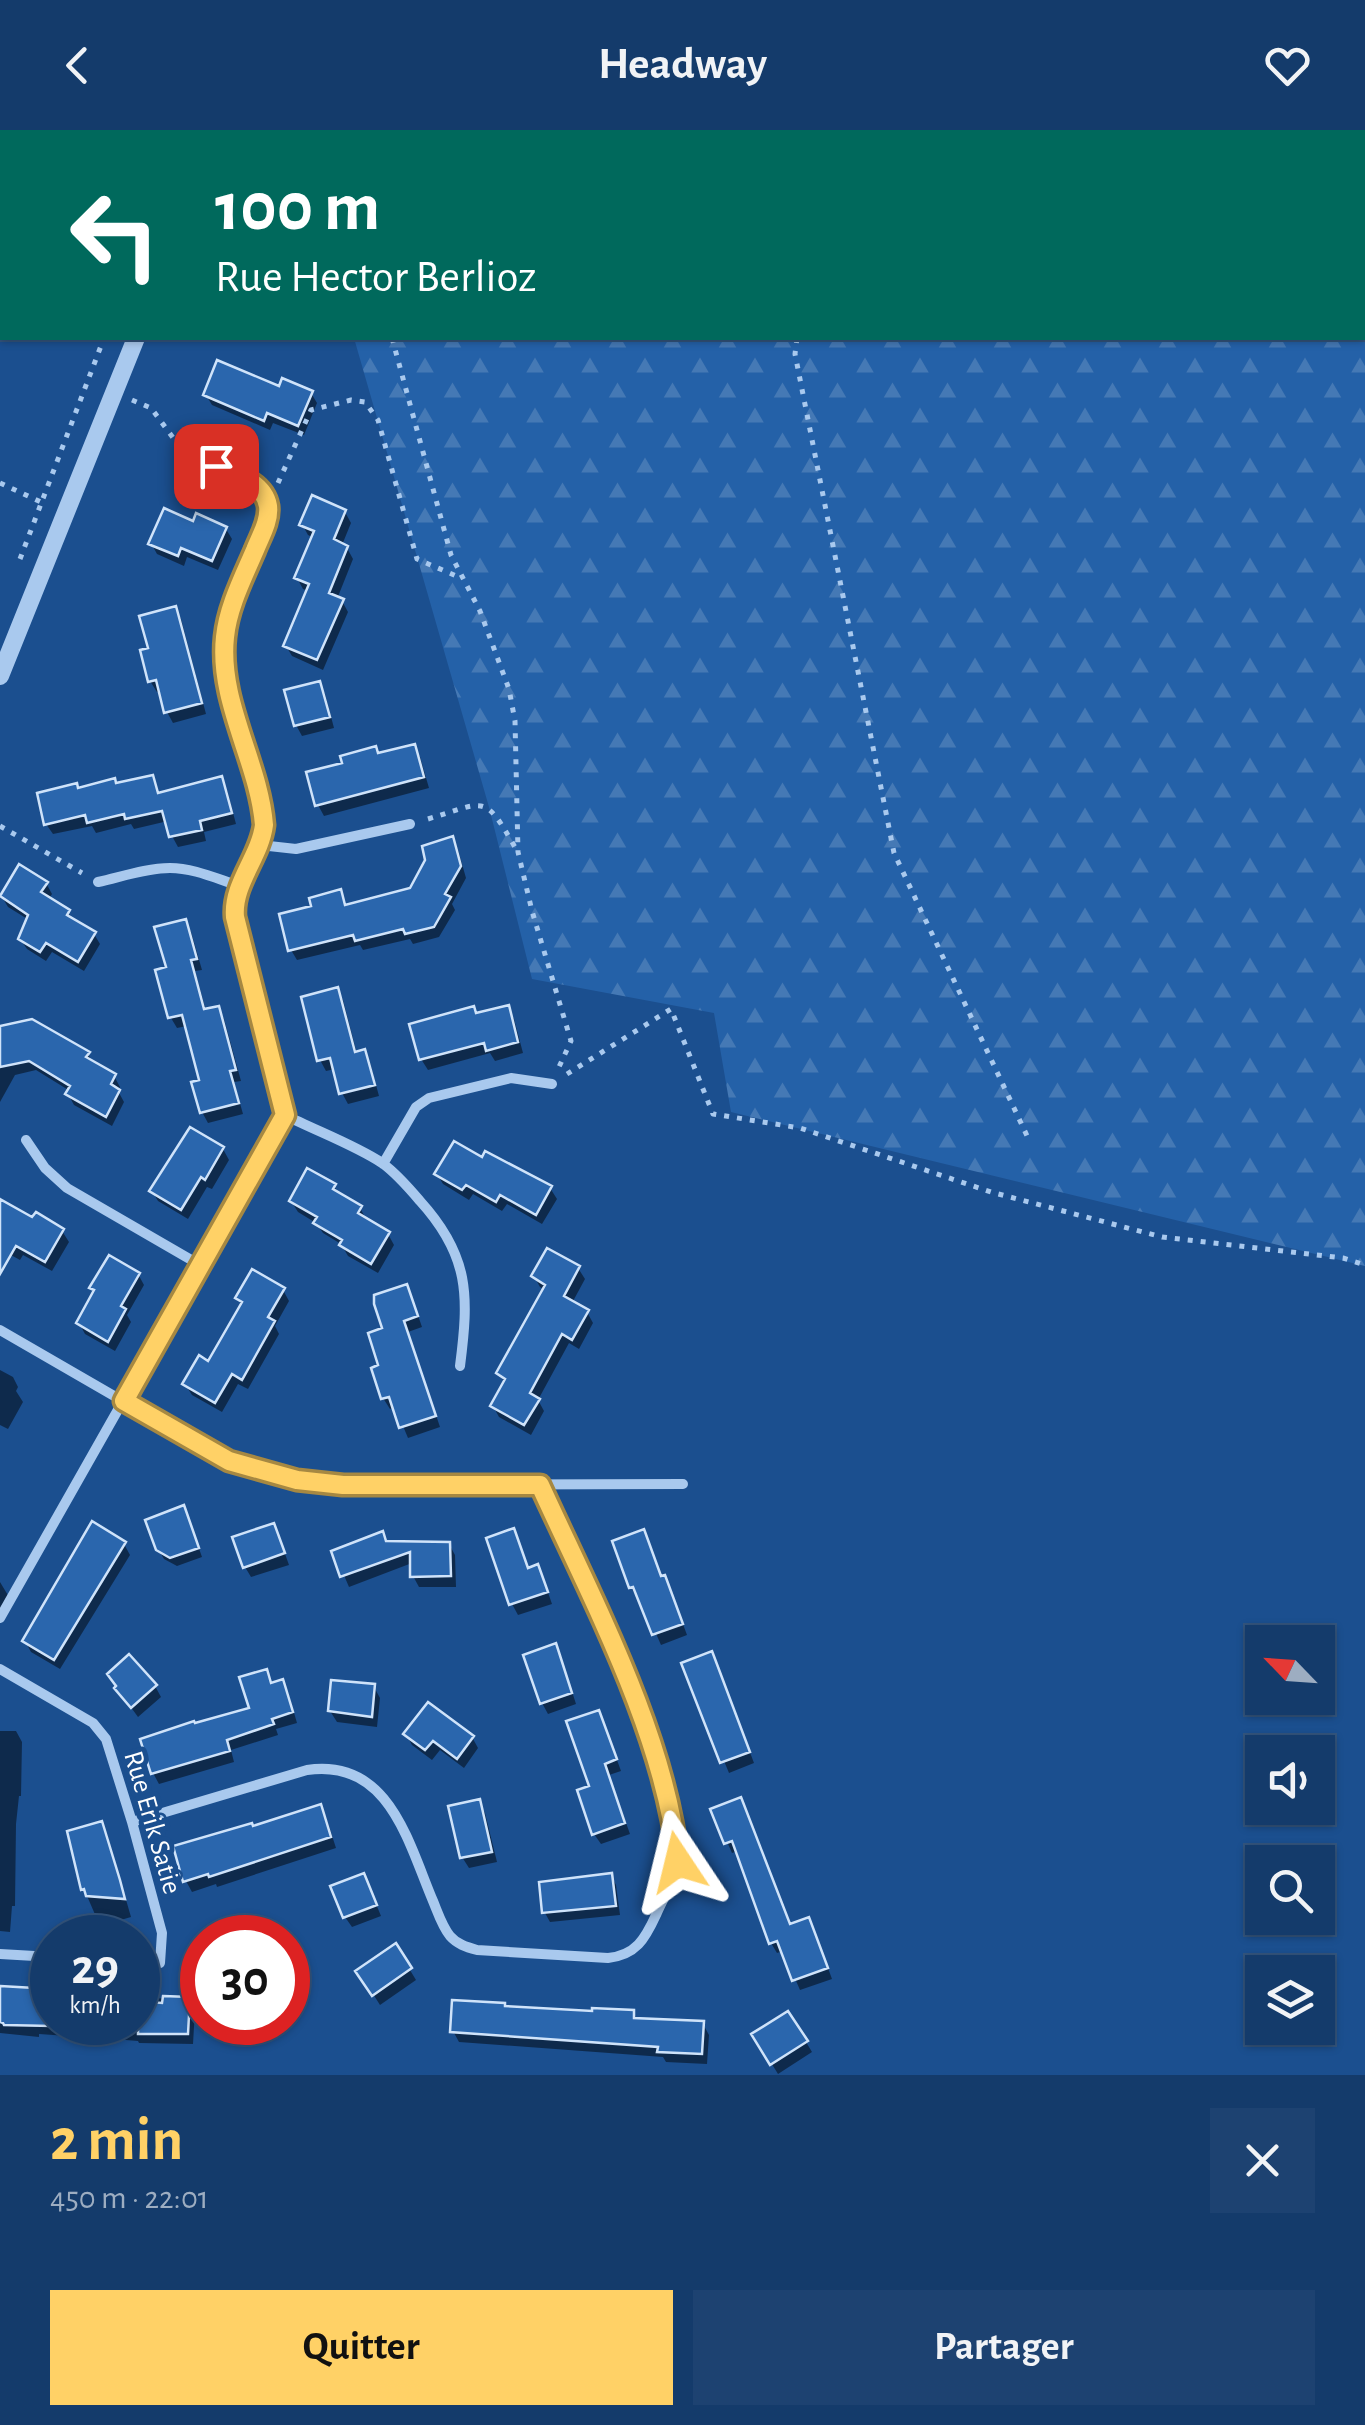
<!DOCTYPE html>
<html lang="fr">
<meta charset="utf-8">
<style>
:root{--surface:#143b6b;--page:#1d4271;--text:#f1f3f6;--muted:#9dadc1;--line:#33557e;--accent:#ffd166}
body{margin:0;font-family:"Alegreya Sans",sans-serif;background:var(--page);color:var(--text);height:100vh;display:flex;flex-direction:column;font-size:38px;white-space:nowrap}
*{box-sizing:border-box;margin:0}
p{font-size:32px;color:var(--muted)}
.icon{flex:none;width:55px;height:55px;fill:none;stroke:currentColor;stroke-width:2;stroke-linecap:round;stroke-linejoin:round}
.map{position:relative;height:1945px;overflow:hidden}
.details{display:flex;flex-direction:column;background:var(--surface);flex:1}
.details>*{flex:none}
.top-card{position:absolute;left:0px;top:0px;width:1365px;height:210px;box-shadow:0 2px 8px #0004,0 0 0 2px var(--line);background:#00695c;color:#fff;overflow:hidden}
.needle{width:65px;rotate:295deg}
.controls{position:absolute;left:1245px;top:1495px;display:grid;gap:20px}
.controls a{display:grid;place-items:center;width:90px;height:90px;border-radius:0px;background:var(--surface);box-shadow:0 2px 8px #0004,0 0 0 2px var(--line);font-size:50px}
.speed{position:absolute;left:30px;top:1785px;display:flex;gap:20px;font-size:50px;font-weight:700;text-align:center}
.speed>*{display:grid;place-content:center;width:130px;height:130px;border-radius:50%;background:var(--surface);box-shadow:0 2px 8px #0004,0 0 0 2px var(--line);line-height:1}
.speed small{font-size:25px;font-weight:400}
.speed .limit{border:15px solid #d22;background:#fff;color:#111}
.pin{position:absolute;display:grid;place-items:center;width:85px;height:85px;color:#fff;margin:-42px;border-radius:20px;box-shadow:0 5px 15px #0006}
.me{position:absolute;width:110px;margin:-55px;rotate:350deg;stroke-linejoin:round;filter:drop-shadow(0 0 8px #0008)}
.turn{display:flex;align-items:center;gap:35px;height:210px;padding:0 50px;font-size:45px}
.turn .icon{width:130px;height:130px;stroke-width:2.5}
.turn b{display:block;font-size:70px;line-height:85px}
.round{display:grid;place-items:center;flex:none;width:105px;height:105px;border-radius:0px;background:var(--page)}
.headline{display:flex;align-items:center;justify-content:space-between;height:170px;padding:0 50px}
h1{font-size:60px;font-weight:700;line-height:75px;color:var(--accent)}
.primary-button{display:flex;gap:20px;margin-top:auto;padding:20px 50px}
.primary-button a{flex:1;height:115px;border-radius:0px;background:var(--accent);color:#111;font-size:40px;font-weight:700;line-height:115px;text-align:center}
.primary-button a+a{background:var(--page);color:var(--text)}
header{display:flex;justify-content:space-between;align-items:center;height:130px;padding:0 50px;background:var(--surface);font-size:45px;font-weight:700}
.map>svg:first-child{display:block}
</style>
<header><svg class="icon" aria-label="back" viewBox="0 0 24 24"><path d="M15 5l-7 7 7 7"/></svg>Headway<svg class="icon" aria-label="heart" viewBox="0 0 24 24"><path d="M12 20l-8-8c-3-5 5-10 8-4 3-6 11-1 8 4z"/></svg></header>
<div class="map">
<svg width="1365" height="1945" viewBox="0 0 1365 1945">
<defs>
<pattern id="forest-firs" width="22" height="20" patternUnits="userSpaceOnUse" patternTransform="scale(2.5)"><rect width="22" height="20" fill="#2461a8"/><path d="M5 1l3.5 6h-7zM16 11l3.5 6h-7z" fill="#4579b5"/></pattern>
</defs>
<rect width="100%" height="100%" fill="#1b4f8f"/>
<!-- forest -->
<path fill="url(#forest-firs)" d="M 648,0 L 1365,0 L 1365,1136 L 731,982 L 714,883 L 532,849 L 489,677 L 354,208 L 1362,208 L 1362,2 L 648,2 Z"/>
<!-- shadow -->
<path fill="#0007" d="M 0,0 L 45,0 L 45,2 L 2,2 L 2,12 L 0,12 Z
M 280,259 L 311,263 L 317,273 L 304,305 L 273,293 L 270,300 L 212,275 L 206,265 Z
M 345,382 L 351,393 L 342,415 L 347,418 L 353,429 L 337,469 L 342,471 L 348,482 L 323,540 L 292,526 L 286,516 L 308,461 L 303,459 L 297,448 L 314,408 L 308,405 L 302,394 Z
M 195,394 L 226,399 L 232,409 L 218,440 L 187,427 L 184,436 L 157,424 L 151,413 Z
M 175,479 L 181,489 L 206,584 L 173,593 L 167,582 L 161,561 L 157,562 L 150,551 L 151,520 Z
M 319,553 L 325,564 L 334,598 L 302,606 L 296,595 Z
M 413,617 L 420,627 L 429,658 L 324,686 L 318,675 L 309,644 Z
M 152,647 L 160,665 L 220,649 L 227,660 L 236,694 L 204,702 L 206,711 L 178,717 L 172,706 L 168,691 L 134,699 L 131,694 L 96,703 L 92,696 L 53,704 L 46,694 L 78,660 L 116,656 Z
M 452,709 L 458,720 L 466,748 L 452,774 L 455,780 L 439,807 L 413,814 L 410,809 L 363,820 L 360,815 L 297,830 L 291,820 L 314,778 L 340,762 L 347,777 L 411,760 Z
M 46,753 L 52,764 L 48,770 L 68,782 L 74,792 L 94,804 L 100,814 L 84,841 L 52,822 L 46,831 L 27,819 L 20,809 L 29,790 L 8,777 L 2,767 Z
M 185,791 L 191,802 L 202,840 L 195,841 L 206,881 L 218,878 L 224,889 L 241,951 L 234,952 L 243,984 L 208,993 L 202,982 L 202,952 L 187,896 L 177,898 L 171,888 L 158,842 L 169,839 Z
M 337,860 L 343,870 L 357,924 L 364,922 L 370,933 L 379,966 L 348,974 L 342,963 L 335,939 L 326,941 L 320,930 L 304,869 Z
M 507,878 L 514,889 L 523,923 L 495,931 L 490,923 L 428,940 L 421,929 L 477,886 Z
M 0,906 L 88,924 L 94,935 L 114,946 L 120,957 L 118,961 L 124,972 L 112,996 L 74,975 L 68,964 L 70,961 L 36,940 L 15,945 L 0,972 Z
M 223,1019 L 229,1030 L 212,1059 L 207,1057 L 188,1089 L 158,1071 L 152,1061 Z
M 483,1030 L 550,1058 L 557,1069 L 542,1094 L 507,1074 L 502,1081 L 473,1064 L 469,1070 L 443,1054 L 437,1044 Z
M 334,1056 L 340,1066 L 360,1078 L 366,1089 L 388,1104 L 394,1115 L 378,1143 L 348,1126 L 341,1114 L 323,1103 L 316,1093 L 298,1082 L 291,1071 Z
M 0,1081 L 62,1101 L 69,1112 L 52,1141 L 23,1125 L 20,1130 L 0,1119 Z
M 578,1138 L 585,1149 L 572,1173 L 587,1182 L 593,1193 L 579,1219 L 569,1213 L 538,1270 L 544,1281 L 531,1305 L 499,1287 L 493,1276 L 505,1253 L 499,1243 L 545,1160 L 540,1157 L 534,1146 Z
M 138,1144 L 144,1155 L 127,1185 L 131,1192 L 115,1221 L 85,1204 L 79,1193 L 95,1163 L 92,1158 Z
M 406,1157 L 412,1168 L 422,1197 L 408,1202 L 440,1297 L 408,1308 L 395,1277 L 390,1279 L 383,1268 L 382,1237 L 385,1200 Z
M 283,1160 L 289,1171 L 275,1196 L 279,1204 L 248,1259 L 238,1254 L 222,1282 L 192,1265 L 185,1254 L 209,1234 L 242,1176 L 238,1168 Z
M 0,1240 L 13,1247 L 18,1257 L 16,1261 L 23,1272 L 8,1299 L 0,1295 Z
M 188,1387 L 202,1427 L 177,1436 L 164,1429 L 158,1419 Z
M 513,1401 L 529,1440 L 537,1437 L 543,1448 L 552,1474 L 518,1485 L 512,1474 L 489,1410 Z
M 279,1407 L 289,1435 L 251,1447 L 245,1437 Z
M 649,1413 L 662,1449 L 670,1459 L 687,1505 L 661,1515 L 640,1467 L 637,1468 L 631,1457 Z
M 124,1414 L 130,1425 L 60,1539 L 31,1522 L 25,1511 Z
M 387,1414 L 449,1414 L 455,1425 L 456,1457 L 419,1457 L 413,1446 L 412,1433 L 349,1457 L 334,1422 Z
M 0,1452 L 9,1467 L 0,1482 Z
M 555,1516 L 561,1527 L 576,1574 L 548,1584 L 542,1573 Z
M 711,1524 L 717,1535 L 754,1633 L 729,1643 L 684,1535 Z
M 266,1542 L 272,1555 L 282,1552 L 288,1562 L 297,1593 L 276,1599 L 278,1605 L 231,1620 L 234,1632 L 159,1654 L 153,1643 L 143,1611 L 252,1580 Z
M 155,1556 L 161,1567 L 138,1587 L 117,1558 Z
M 374,1557 L 380,1568 L 377,1597 L 337,1592 L 330,1581 Z
M 604,1594 L 621,1641 L 609,1645 L 630,1704 L 601,1714 L 594,1704 L 592,1657 Z
M 0,1601 L 16,1601 L 22,1612 L 21,1666 L 19,1666 L 16,1694 L 15,1776 L 12,1776 L 10,1802 L 0,1801 Z
M 406,1604 L 472,1607 L 478,1618 L 464,1638 L 440,1620 L 432,1630 L 412,1615 Z
M 479,1672 L 485,1683 L 497,1732 L 469,1738 L 462,1727 Z
M 320,1677 L 326,1687 L 336,1718 L 217,1757 L 216,1754 L 192,1762 L 186,1751 L 252,1698 Z
M 713,1680 L 790,1796 L 814,1800 L 832,1849 L 800,1860 L 783,1821 L 777,1823 L 771,1813 L 738,1721 L 732,1723 Z
M 101,1693 L 107,1704 L 131,1787 L 100,1796 L 84,1759 Z
M 611,1745 L 616,1755 L 620,1785 L 550,1792 L 545,1783 Z
M 369,1757 L 381,1786 L 352,1797 L 345,1787 Z
M 243,1795 L 275,1801 L 279,1808 L 237,1808 L 240,1807 Z
M 396,1817 L 416,1850 L 380,1875 L 359,1842 Z
M 0,1858 L 52,1861 L 52,1892 L 138,1892 L 138,1867 L 189,1870 L 195,1880 L 193,1914 L 139,1913 L 138,1911 L 114,1909 L 111,1905 L 69,1902 L 68,1906 L 39,1904 L 39,1907 L 0,1903 Z
M 506,1879 L 633,1882 L 638,1891 L 703,1894 L 709,1905 L 707,1934 L 666,1932 L 663,1927 L 459,1912 L 453,1901 Z
M 754,1905 L 806,1912 L 812,1922 L 778,1944 Z"/>
<!-- building -->
<path fill="#2a66ad" stroke="#cfe3fa" stroke-width="2.5" d="M 217,230 L 279,256 L 282,248 L 313,261 L 298,296 L 267,283 L 264,291 L 203,265 Z
M 312,365 L 346,380 L 334,409 L 348,416 L 329,463 L 344,469 L 317,530 L 283,516 L 309,454 L 294,448 L 314,401 L 299,395 Z
M 164,378 L 193,391 L 196,383 L 227,397 L 212,431 L 181,418 L 178,426 L 148,414 Z
M 176,476 L 202,573 L 164,583 L 156,550 L 148,552 L 140,520 L 148,518 L 139,486 Z
M 320,551 L 330,587 L 294,596 L 284,560 Z
M 415,614 L 424,647 L 315,676 L 306,642 L 342,633 L 340,626 L 376,616 L 378,623 Z
M 153,645 L 158,663 L 222,646 L 232,683 L 200,691 L 202,700 L 169,707 L 162,681 L 125,689 L 124,684 L 87,693 L 85,685 L 44,695 L 37,663 L 77,653 L 78,658 L 115,648 L 116,653 Z
M 453,706 L 461,736 L 445,764 L 451,767 L 434,797 L 405,804 L 403,799 L 355,811 L 353,805 L 288,821 L 279,784 L 311,776 L 309,768 L 341,759 L 345,775 L 410,758 L 425,730 L 422,716 Z
M 19,734 L 48,752 L 41,762 L 70,780 L 67,785 L 96,802 L 78,832 L 46,813 L 40,822 L 18,809 L 28,785 L 0,766 Z
M 186,789 L 197,829 L 191,830 L 204,879 L 219,876 L 236,940 L 230,941 L 239,973 L 200,983 L 191,952 L 199,950 L 182,885 L 168,888 L 155,840 L 166,837 L 154,797 Z
M 338,857 L 355,922 L 365,919 L 375,955 L 339,964 L 330,928 L 317,931 L 301,867 Z
M 509,875 L 518,912 L 486,921 L 484,913 L 419,930 L 409,894 L 474,876 L 476,883 Z
M 32,889 L 90,922 L 86,927 L 116,944 L 111,954 L 120,960 L 106,987 L 65,964 L 70,956 L 29,931 L 0,937 L 0,896 Z
M 190,997 L 224,1017 L 205,1050 L 201,1047 L 181,1080 L 149,1061 Z
M 454,1011 L 482,1027 L 485,1021 L 552,1056 L 536,1085 L 500,1065 L 496,1072 L 466,1055 L 462,1060 L 434,1044 Z
M 307,1038 L 336,1054 L 333,1059 L 362,1076 L 358,1083 L 390,1102 L 371,1134 L 339,1115 L 342,1110 L 313,1093 L 317,1087 L 289,1071 Z
M 0,1069 L 32,1087 L 36,1082 L 64,1099 L 45,1132 L 16,1116 L 0,1144 Z
M 547,1118 L 580,1136 L 564,1166 L 589,1180 L 572,1210 L 562,1204 L 530,1263 L 540,1269 L 524,1295 L 490,1276 L 505,1249 L 496,1243 L 545,1155 L 531,1146 Z
M 109,1125 L 140,1143 L 121,1176 L 126,1179 L 108,1212 L 76,1193 L 94,1160 L 89,1158 Z
M 252,1139 L 285,1158 L 268,1187 L 275,1191 L 242,1250 L 232,1244 L 215,1273 L 182,1254 L 199,1225 L 208,1231 L 242,1172 L 235,1168 Z
M 407,1154 L 418,1186 L 404,1191 L 436,1286 L 399,1298 L 389,1267 L 381,1269 L 371,1238 L 378,1235 L 368,1203 L 382,1198 L 374,1174 L 374,1165 Z
M 184,1375 L 199,1418 L 170,1428 L 156,1420 L 145,1390 Z
M 92,1391 L 126,1412 L 54,1530 L 22,1511 Z
M 274,1393 L 285,1423 L 243,1438 L 232,1407 Z
M 514,1398 L 528,1438 L 538,1434 L 548,1462 L 509,1475 L 486,1408 Z
M 644,1399 L 661,1446 L 665,1445 L 683,1494 L 652,1505 L 633,1457 L 629,1458 L 612,1411 Z
M 383,1401 L 386,1411 L 450,1412 L 451,1446 L 410,1447 L 410,1422 L 340,1447 L 331,1421 Z
M 556,1513 L 572,1563 L 540,1574 L 523,1525 Z
M 712,1521 L 750,1622 L 720,1633 L 681,1533 Z
M 129,1524 L 157,1555 L 131,1578 L 114,1558 L 116,1556 L 107,1544 Z
M 267,1539 L 271,1553 L 283,1549 L 293,1582 L 272,1589 L 274,1594 L 227,1610 L 230,1621 L 151,1644 L 140,1609 L 194,1591 L 195,1593 L 249,1578 L 239,1547 Z
M 331,1550 L 375,1554 L 372,1587 L 328,1581 Z
M 428,1572 L 474,1606 L 457,1629 L 433,1611 L 425,1620 L 403,1604 Z
M 599,1580 L 617,1629 L 605,1634 L 625,1693 L 592,1705 L 577,1660 L 589,1656 L 566,1591 Z
M 741,1667 L 790,1794 L 809,1787 L 828,1838 L 792,1851 L 777,1811 L 769,1814 L 732,1711 L 724,1714 L 710,1679 Z
M 480,1669 L 492,1722 L 460,1728 L 448,1676 Z
M 321,1674 L 331,1707 L 209,1747 L 208,1744 L 183,1752 L 173,1716 L 252,1693 L 253,1696 Z
M 102,1691 L 120,1750 L 125,1769 L 86,1766 L 84,1759 L 81,1760 L 67,1701 Z
M 364,1743 L 377,1775 L 343,1788 L 330,1756 Z
M 612,1743 L 616,1776 L 542,1783 L 539,1752 Z
M 396,1813 L 412,1838 L 372,1866 L 355,1841 Z
M 0,1856 L 52,1859 L 52,1896 L 4,1895 L 3,1893 L 0,1892 Z
M 163,1866 L 190,1867 L 188,1904 L 138,1904 L 138,1871 L 162,1873 Z
M 452,1870 L 505,1873 L 505,1876 L 592,1881 L 592,1878 L 634,1880 L 634,1888 L 704,1891 L 702,1924 L 657,1922 L 658,1917 L 450,1902 Z
M 788,1881 L 808,1911 L 770,1935 L 751,1904 Z"/>
<g fill="none" stroke-linecap="round" stroke-linejoin="round">
<!-- path -->
<path stroke="#a9c9ee" stroke-width="5" stroke-dasharray="5 8" stroke-linecap="butt" d="M 351,0 L 352,2
M 451,0 L 452,2
M 153,2 L 153,0
M 306,2 L 306,0
M 819,2 L 819,0
M 0,17 L 2,17
M 392,208 L 451,425 L 480,481 L 509,559 L 515,591 L 518,722 L 532,781 L 571,911 L 559,937
M 797,208 L 795,224 L 894,723 L 1029,1010
M 132,270 L 151,278 L 174,309
M 0,353 L 41,372
M 278,353 L 311,280 L 351,270 L 365,272 L 378,290 L 417,429 L 461,448
M 20,429 L 104,208
M 428,689 C 487,671 484,663 516,719
M 0,696 L 82,743
M 567,944 L 671,879 L 713,984 L 800,998 L 991,1062 L 1162,1107 L 1343,1128 L 1365,1135"/>
<!-- minor -->
<path stroke="#a9c9ee" stroke-width="10" d="M 260,715 L 296,719 L 410,694
M 98,752 C 121,747 146,738 170,738 C 194,738 217,749 240,756
M 285,985 C 314,1000 355,1015 382,1033 C 396,1043 409,1058 420,1071 C 470,1126 469,1166 460,1236
M 26,1010 L 45,1038 L 67,1058 L 200,1135
M 383,1034 L 416,977 L 429,968 L 511,948 L 552,954
M 0,1200 L 211,1322 L 248,1338 L 297,1350 L 371,1355 L 683,1354
M 0,1488 L 285,985 L 235,787 C 231,754 261,728 264,695 C 259,632 219,572 225,508 C 226,496 229,483 233,471 C 242,447 274,395 266,371 C 258,348 205,330 183,320
M 0,1539 L 93,1593 L 106,1609 L 132,1692 L 162,1803 L 160,1833 L 138,1832
M 132,1692 L 307,1640 C 389,1628 408,1712 433,1771 C 438,1783 442,1796 450,1806 C 457,1814 466,1817 477,1820 L 608,1828 C 636,1825 645,1809 656,1785 C 663,1768 677,1747 677,1728 C 677,1713 672,1697 669,1683 C 648,1572 587,1459 540,1355
M 0,1824 L 52,1827"/>
<!-- tertiary -->
<path stroke="#a9c9ee" stroke-width="18" d="M 184,2 L 184,0
M 0,546 L 136,208"/>
</g>
<g fill="none" stroke-linecap="round" stroke-linejoin="round">
<!-- route casing -->
<g stroke="#a68842" stroke-width="25">
<path id="route" d="M 216,336 C 235,344 264,352 268,376 C 270,391 260,407 255,420 C 243,448 228,477 225,507 C 218,572 259,632 264,695 C 260,727 232,754 235,787 L 285,985 L 124,1271 L 229,1331 L 297,1350 L 343,1355 L 540,1355 C 592,1469 666,1607 678,1732"/>
</g>
<!-- route -->
<use href="#route" stroke="#ffd166" stroke-width="18"/>
</g>
<g text-anchor="middle" stroke-width="10" stroke-linejoin="round" paint-order="stroke">
<!-- street labels -->
<g font-size="28" fill="#fff" stroke="#1b4f8f">
<text transform="translate(154 1692) rotate(74)" y="10">Rue Erik Satie</text>
</g>
</g>
</svg>
<div class="controls">
<a><svg class="needle" viewBox="-14 -14 28 28"><path d="M0-13l5 13h-10z" fill="#e53935"/><path d="M0 13l5-13h-10z" fill="#9dadc1"/></svg></a>
<a><svg class="icon" aria-label="sound" viewBox="0 0 24 24"><path d="M4 9h4l5-4v14l-5-4H4zM17 9q2 3 0 6"/></svg></a>
<a><svg class="icon" aria-label="search" viewBox="0 0 24 24"><circle cx="10" cy="10" r="6"/><path d="M15 15l6 6"/></svg></a>
<a><svg class="icon" aria-label="layers" viewBox="0 0 24 24"><path d="M12 4l9 5-9 5-9-5zM3 14l9 5 9-5"/></svg></a>
</div>
<div class="speed"><div>29<small>km/h</small></div><div class="limit">30</div></div>
<div class="pin" style="left:216px;top:336px;background:#d93025"><svg class="icon" aria-label="arrive" viewBox="0 0 24 24"><path d="M6 21V4h12l-3 4 3 4H6"/></svg></div>
<svg class="me" style="left:678px;top:1732px" viewBox="-20 -20 40 40"><path d="M0-17L14 15 0 8-14 15z" fill="#ffd166" stroke="#fff" stroke-width="4"/></svg>
<div class="top-card">
<div class="turn"><svg class="icon" aria-label="left" viewBox="0 0 24 24"><path d="M17 20v-9H6M10 6l-5 5 5 5"/></svg><div><b>100 m</b>Rue Hector Berlioz</div></div>
</div>
</div>
<section class="details">
<div class="headline"><div><h1>2 min</h1><p>450 m · 22:01</p></div><a class="round"><svg class="icon" aria-label="close" viewBox="0 0 24 24"><path d="M6 6l12 12M18 6L6 18"/></svg></a></div>
<div class="primary-button"><a>Quitter</a><a>Partager</a></div>
</section>
